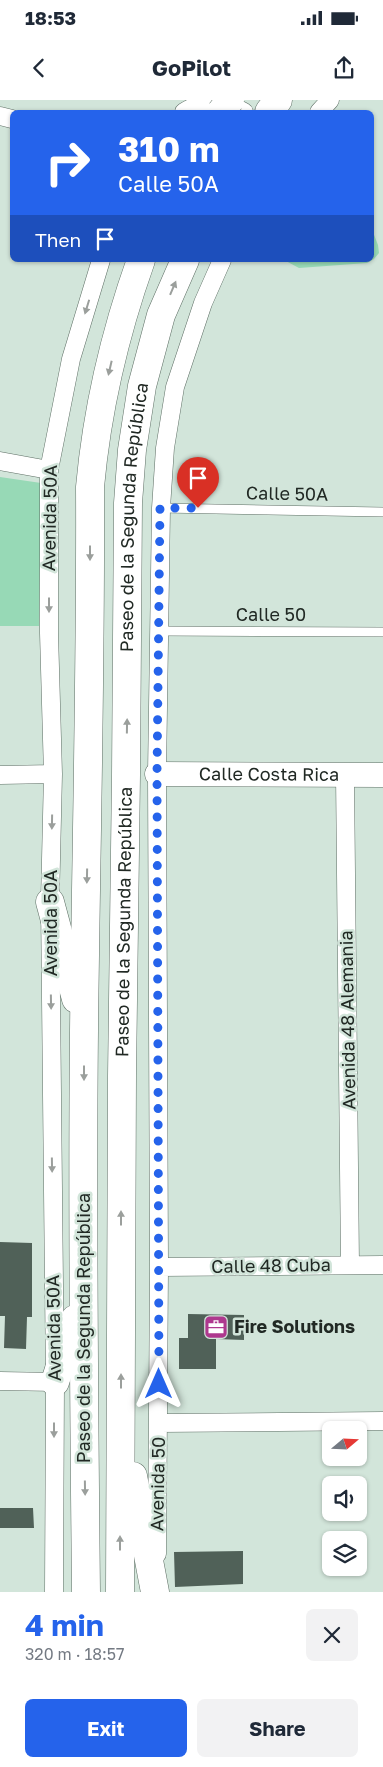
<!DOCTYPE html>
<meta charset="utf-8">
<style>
:root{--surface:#fff;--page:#f2f2f3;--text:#1f2937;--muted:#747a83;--accent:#2563eb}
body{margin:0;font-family:"Golos Text",sans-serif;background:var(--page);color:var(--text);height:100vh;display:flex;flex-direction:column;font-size:19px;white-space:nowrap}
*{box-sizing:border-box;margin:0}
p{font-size:16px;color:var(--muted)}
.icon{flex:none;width:28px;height:28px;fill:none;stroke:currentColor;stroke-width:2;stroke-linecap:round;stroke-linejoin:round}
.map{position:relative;height:1492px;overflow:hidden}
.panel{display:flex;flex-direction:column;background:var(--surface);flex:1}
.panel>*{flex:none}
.banner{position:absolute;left:10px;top:10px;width:364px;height:152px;border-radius:8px;box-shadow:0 1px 4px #0004;background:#2563eb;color:#fff;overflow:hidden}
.needle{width:32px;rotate:71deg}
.fabs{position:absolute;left:322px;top:1321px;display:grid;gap:10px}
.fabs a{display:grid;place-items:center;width:45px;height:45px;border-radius:8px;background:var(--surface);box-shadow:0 1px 4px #0004;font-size:25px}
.pin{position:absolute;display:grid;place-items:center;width:42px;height:42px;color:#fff;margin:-51px -21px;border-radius:50% 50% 50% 0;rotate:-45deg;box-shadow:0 0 5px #0007}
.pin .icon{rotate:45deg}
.me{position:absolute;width:55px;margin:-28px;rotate:0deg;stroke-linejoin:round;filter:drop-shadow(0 0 4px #0008)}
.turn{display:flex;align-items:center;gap:18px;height:105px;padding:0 25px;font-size:22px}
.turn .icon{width:65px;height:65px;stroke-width:2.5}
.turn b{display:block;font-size:35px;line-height:42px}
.then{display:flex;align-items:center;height:48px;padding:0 25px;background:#0003;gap:10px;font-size:19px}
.round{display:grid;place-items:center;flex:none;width:52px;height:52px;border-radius:8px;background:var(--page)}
.head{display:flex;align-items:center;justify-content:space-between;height:85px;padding:0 25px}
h1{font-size:30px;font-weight:700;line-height:38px;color:var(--accent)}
.button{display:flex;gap:10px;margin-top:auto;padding:10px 25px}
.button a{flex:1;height:58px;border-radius:8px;background:var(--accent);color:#fff;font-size:20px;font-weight:700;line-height:58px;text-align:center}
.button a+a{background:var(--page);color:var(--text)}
.status{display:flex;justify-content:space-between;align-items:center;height:35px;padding:0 25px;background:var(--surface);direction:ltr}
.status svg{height:14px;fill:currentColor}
header{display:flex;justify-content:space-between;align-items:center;height:65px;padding:0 25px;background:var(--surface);font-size:22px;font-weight:700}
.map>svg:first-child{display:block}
</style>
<div class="status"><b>18:53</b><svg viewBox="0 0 49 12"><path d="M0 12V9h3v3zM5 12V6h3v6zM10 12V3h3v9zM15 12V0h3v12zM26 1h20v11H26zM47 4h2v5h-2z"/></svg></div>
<header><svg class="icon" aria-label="back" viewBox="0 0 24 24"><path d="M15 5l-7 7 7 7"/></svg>GoPilot<svg class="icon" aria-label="share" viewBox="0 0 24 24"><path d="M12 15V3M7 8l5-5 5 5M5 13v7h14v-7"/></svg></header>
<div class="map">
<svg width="383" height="1492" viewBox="0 0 383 1492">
<rect width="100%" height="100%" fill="#d2e5da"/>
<!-- green -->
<path fill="#97d9b6" d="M 371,127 L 378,145 L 379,153 L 374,159 L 367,163 L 299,168 L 284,160 L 371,160 Z
M 0,377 L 41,383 L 39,526 L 0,526 Z"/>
<!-- building -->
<path fill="#506158" d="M 0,1142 L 32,1143 L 32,1217 L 27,1217 L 26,1249 L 4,1248 L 5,1216 L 0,1216 Z
M 188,1214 L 244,1215 L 244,1240 L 216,1239 L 216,1269 L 179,1269 L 179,1238 L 188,1238 Z
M 0,1408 L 33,1408 L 34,1428 L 0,1428 Z
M 243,1451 L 243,1484 L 175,1487 L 174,1452 Z"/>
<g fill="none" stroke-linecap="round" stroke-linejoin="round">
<!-- service casing -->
<g stroke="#5e6f65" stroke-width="10">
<path id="service" d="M 161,408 L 383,412
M 158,531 L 383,532"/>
</g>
<!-- minor casing -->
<g stroke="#5e6f65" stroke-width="19">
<path id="minor" d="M 184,12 C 202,0 225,1 244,12
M 319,12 L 330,0
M 0,16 L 12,19
M 0,361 L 49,370
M 0,675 L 53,674
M 345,675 L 350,1165
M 159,1167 L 383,1165
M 0,1281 L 55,1282
M 159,1323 L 383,1321
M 157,1454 L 159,1167 L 157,674 L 161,408 L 165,348 L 175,287 L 203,203 L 222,160
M 54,1492 L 55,1282 L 50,802 L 53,674 L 49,533 L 49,370 L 71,259 L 101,160"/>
</g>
<!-- secondary casing -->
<g stroke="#5e6f65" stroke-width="25">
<g id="secondary">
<path id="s1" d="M 157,674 L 383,675"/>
</g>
</g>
<!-- trunk casing -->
<g stroke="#5e6f65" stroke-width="29">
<g id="trunk">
<path d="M 269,12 L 278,0"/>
<path d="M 50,802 L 76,899"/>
<path d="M 55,1282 L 75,1219"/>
<path d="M 133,1376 L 155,1492"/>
<path d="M 86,1492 C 84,1305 82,1118 84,931 C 86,750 91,568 90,387 C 97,310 115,233 141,160"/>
<path id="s2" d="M 120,1492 L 122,976 L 126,675 L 128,403 L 132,350 L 142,286 L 161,215 L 185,160"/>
</g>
</g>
<!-- service -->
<use href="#service" stroke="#fff" stroke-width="9"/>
<!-- minor -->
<use href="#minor" stroke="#fff" stroke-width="18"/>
<!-- secondary -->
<use href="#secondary" stroke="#fff" stroke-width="24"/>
<!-- trunk -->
<use href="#trunk" stroke="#fff" stroke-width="28"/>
<!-- trunk-bridge casing -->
<g stroke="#5e6f65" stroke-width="29" stroke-linecap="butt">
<path id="trunk-bridge" d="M 221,12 L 230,0"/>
</g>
<!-- trunk-bridge -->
<use href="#trunk-bridge" stroke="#fff" stroke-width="28"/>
</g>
<!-- one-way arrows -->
<defs><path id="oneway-solid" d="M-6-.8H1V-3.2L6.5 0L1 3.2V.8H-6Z" transform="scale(1.25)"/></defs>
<g fill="#9b9f9c">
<use href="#oneway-solid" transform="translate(173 188) rotate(-67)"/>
<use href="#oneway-solid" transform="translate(87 207) rotate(107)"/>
<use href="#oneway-solid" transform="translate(110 268) rotate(103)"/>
<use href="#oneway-solid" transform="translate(90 453) rotate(90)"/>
<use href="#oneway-solid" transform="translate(49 505) rotate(90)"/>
<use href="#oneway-solid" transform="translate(127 626) rotate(-89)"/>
<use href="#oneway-solid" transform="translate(52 722) rotate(91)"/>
<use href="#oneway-solid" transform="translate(87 776) rotate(91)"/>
<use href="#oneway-solid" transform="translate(51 902) rotate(89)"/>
<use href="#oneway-solid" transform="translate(84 973) rotate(90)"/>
<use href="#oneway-solid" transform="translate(52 1065) rotate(89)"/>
<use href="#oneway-solid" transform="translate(121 1118) rotate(-90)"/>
<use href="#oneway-solid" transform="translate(121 1281) rotate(-90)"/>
<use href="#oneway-solid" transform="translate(54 1330) rotate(90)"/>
<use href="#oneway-solid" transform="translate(85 1388) rotate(89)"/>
<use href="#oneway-solid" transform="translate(120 1443) rotate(-90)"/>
</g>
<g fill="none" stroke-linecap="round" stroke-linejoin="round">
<!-- route -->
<path stroke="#2563eb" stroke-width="9" stroke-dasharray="0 16.2" d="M 159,1284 L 157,674 L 160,408 L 198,408"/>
</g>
<!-- icons -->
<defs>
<g id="office-square" transform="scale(1.25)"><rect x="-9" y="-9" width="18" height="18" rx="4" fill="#ae388e" stroke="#d2e5da"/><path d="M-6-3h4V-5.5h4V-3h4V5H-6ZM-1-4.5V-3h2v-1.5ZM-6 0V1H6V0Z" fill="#fff"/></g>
</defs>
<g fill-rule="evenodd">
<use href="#office-square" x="216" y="1227"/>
</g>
<g text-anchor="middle" stroke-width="5" stroke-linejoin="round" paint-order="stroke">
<!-- street labels -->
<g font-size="18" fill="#212924" stroke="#d2e5da">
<text transform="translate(287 394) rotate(1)" y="6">Calle 50A</text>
<text dy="6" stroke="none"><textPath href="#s2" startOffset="1075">Paseo de la Segunda República</textPath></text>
<text transform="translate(50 418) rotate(-89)" y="6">Avenida 50A</text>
<text x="271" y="521">Calle 50</text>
<text dy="6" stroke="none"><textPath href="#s1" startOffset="112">Calle Costa Rica</textPath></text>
<text dy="6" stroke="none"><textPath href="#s2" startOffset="670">Paseo de la Segunda República</textPath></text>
<text transform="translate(51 823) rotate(-90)" y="6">Avenida 50A</text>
<text transform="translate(348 920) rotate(-91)" y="6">Avenida 48 Alemania</text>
<text transform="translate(271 1166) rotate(-1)" y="6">Calle 48 Cuba</text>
<text transform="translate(54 1228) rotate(-91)" y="6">Avenida 50A</text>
<text transform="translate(84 1228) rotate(-90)" y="6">Paseo de la Segunda República</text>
<text transform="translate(158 1384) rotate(-89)" y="6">Avenida 50</text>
</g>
<!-- poi labels -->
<g font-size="18" font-weight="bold" fill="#212924" stroke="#d2e5da" text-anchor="start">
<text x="234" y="1233">Fire Solutions</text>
</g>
</g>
</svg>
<div class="fabs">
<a><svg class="needle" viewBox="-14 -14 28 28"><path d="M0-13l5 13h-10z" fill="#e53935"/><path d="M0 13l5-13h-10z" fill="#747a83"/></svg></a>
<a><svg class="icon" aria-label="sound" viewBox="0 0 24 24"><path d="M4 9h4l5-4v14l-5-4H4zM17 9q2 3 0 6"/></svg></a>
<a><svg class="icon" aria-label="layers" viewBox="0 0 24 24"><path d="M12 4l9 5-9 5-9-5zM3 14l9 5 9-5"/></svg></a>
</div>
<div class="pin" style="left:198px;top:408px;background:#d93025"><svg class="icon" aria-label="arrive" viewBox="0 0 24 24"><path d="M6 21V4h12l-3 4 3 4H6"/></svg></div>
<svg class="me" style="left:159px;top:1284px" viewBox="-20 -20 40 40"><path d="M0-17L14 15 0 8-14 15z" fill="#2563eb" stroke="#fff" stroke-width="4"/></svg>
<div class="banner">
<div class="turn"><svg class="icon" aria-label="right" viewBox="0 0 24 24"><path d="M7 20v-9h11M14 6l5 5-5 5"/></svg><div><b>310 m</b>Calle 50A</div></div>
<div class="then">Then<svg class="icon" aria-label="arrive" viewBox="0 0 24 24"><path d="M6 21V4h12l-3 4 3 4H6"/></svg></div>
</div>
</div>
<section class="panel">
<div class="head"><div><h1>4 min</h1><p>320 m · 18:57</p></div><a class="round"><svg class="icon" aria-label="close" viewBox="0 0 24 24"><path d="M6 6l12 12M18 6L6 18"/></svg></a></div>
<div class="button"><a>Exit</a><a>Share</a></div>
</section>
